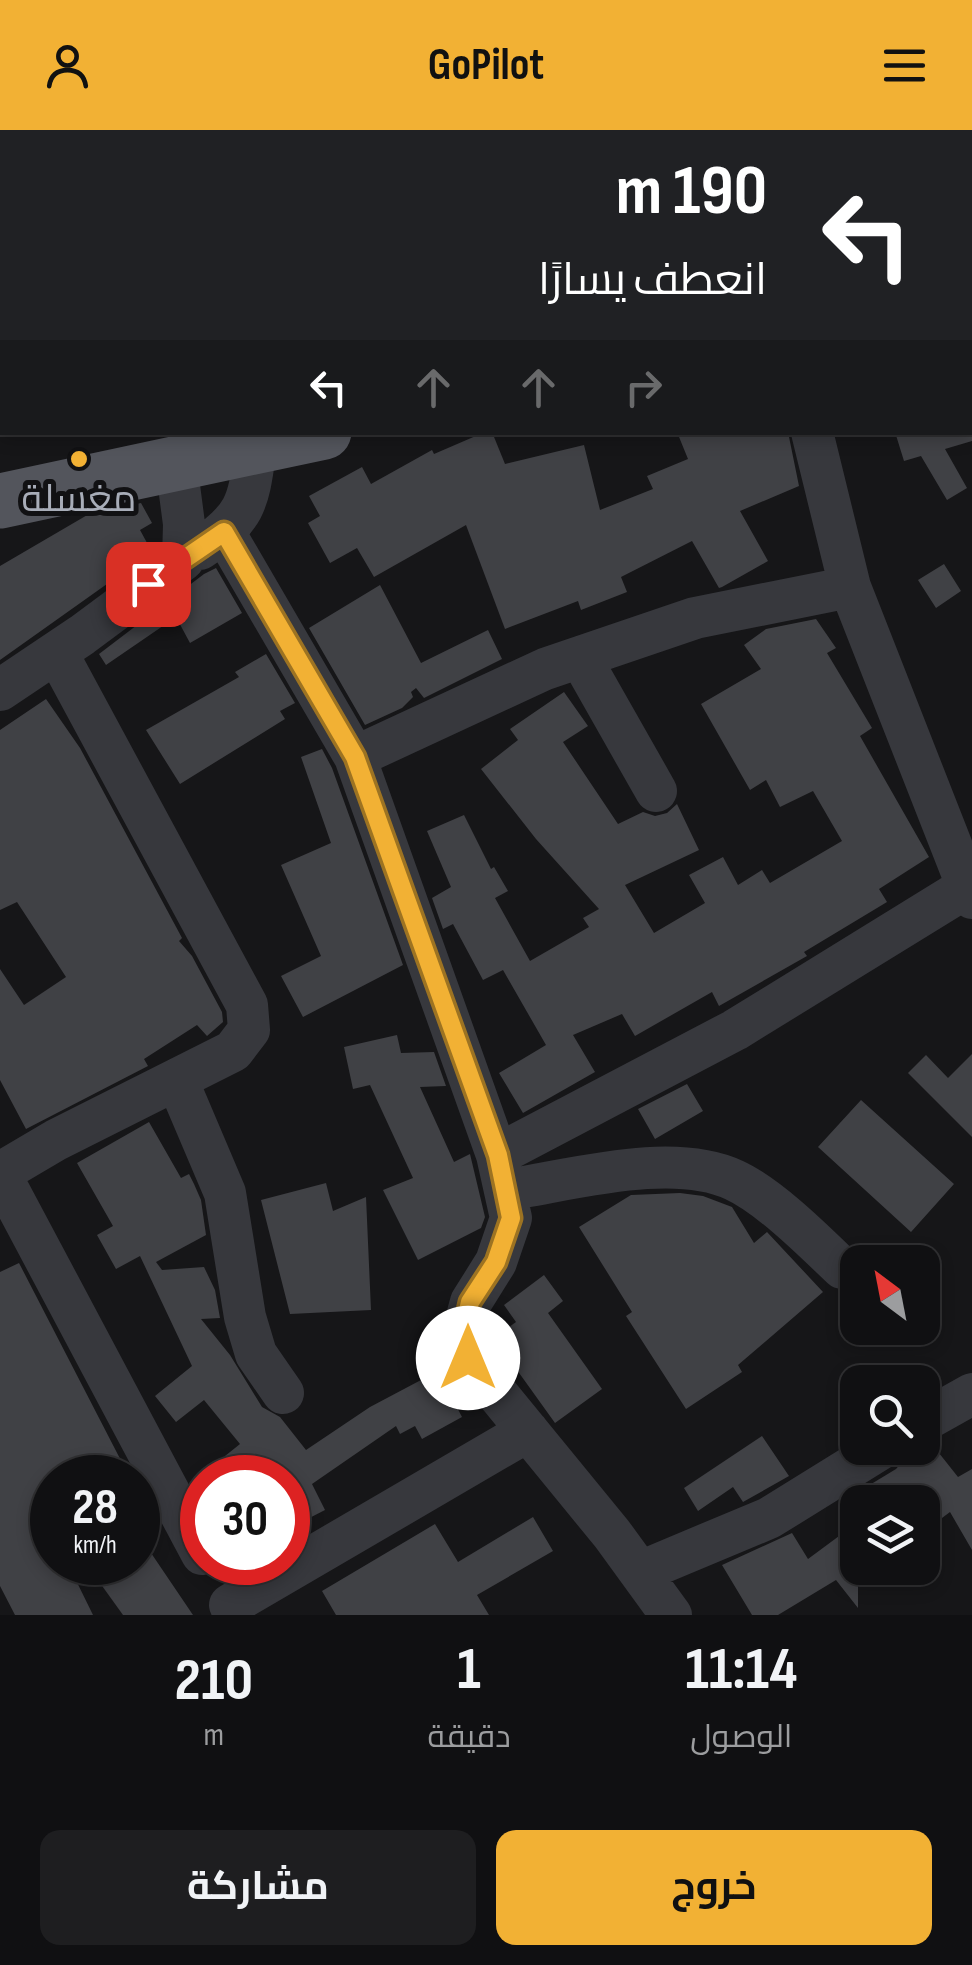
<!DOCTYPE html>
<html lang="ar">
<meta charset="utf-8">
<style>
:root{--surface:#101012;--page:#1e1e20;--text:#f1f3f6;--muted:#9c9d9f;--line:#303032;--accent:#f2b134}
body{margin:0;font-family:"Sofia Sans Condensed",Cairo,sans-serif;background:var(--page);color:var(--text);direction:rtl;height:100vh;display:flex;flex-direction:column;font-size:38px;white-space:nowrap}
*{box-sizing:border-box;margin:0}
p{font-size:32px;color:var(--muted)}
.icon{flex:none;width:55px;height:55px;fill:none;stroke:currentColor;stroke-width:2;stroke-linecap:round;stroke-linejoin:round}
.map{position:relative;height:1485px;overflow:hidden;direction:ltr}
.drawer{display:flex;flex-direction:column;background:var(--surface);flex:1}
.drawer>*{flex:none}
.top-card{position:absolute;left:0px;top:0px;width:972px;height:305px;box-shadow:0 5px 15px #0003,0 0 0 2px var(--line);direction:rtl;background:#202124;color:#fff;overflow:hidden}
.needle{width:65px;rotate:328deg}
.controls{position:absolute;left:840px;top:1115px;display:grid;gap:20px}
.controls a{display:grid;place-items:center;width:100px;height:100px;border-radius:20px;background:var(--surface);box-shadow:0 5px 15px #0003,0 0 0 2px var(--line);font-size:50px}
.speed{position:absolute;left:30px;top:1325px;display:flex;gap:20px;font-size:50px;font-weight:700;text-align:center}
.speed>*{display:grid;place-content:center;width:130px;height:130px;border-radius:50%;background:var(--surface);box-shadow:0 5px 15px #0003,0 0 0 2px var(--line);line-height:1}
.speed small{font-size:25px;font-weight:400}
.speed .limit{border:15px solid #d22;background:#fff;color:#111}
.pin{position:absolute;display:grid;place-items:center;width:85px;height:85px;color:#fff;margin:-42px;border-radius:20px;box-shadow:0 5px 15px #0006}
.me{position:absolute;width:110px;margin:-55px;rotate:0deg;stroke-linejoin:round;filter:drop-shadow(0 0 8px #0008)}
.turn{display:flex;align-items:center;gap:35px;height:210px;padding:0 40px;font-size:45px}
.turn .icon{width:130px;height:130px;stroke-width:2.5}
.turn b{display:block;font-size:70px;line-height:85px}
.lanes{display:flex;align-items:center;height:95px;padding:0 40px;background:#0003;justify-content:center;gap:50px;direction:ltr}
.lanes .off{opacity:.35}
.eta{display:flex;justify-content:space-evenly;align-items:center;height:170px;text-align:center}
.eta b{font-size:60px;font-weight:700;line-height:70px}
.button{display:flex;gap:20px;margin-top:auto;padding:20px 40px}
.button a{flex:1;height:115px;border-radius:20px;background:var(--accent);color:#111;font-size:40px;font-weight:700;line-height:115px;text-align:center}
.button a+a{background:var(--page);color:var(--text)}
header{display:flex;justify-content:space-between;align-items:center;height:130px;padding:0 40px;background:var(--accent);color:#111;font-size:45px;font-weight:700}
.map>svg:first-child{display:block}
</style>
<header><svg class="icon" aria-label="menu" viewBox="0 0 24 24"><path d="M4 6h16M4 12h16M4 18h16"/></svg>GoPilot<svg class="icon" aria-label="person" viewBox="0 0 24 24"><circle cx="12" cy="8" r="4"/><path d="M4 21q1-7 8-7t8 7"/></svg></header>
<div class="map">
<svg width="972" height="1485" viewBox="0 0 972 1485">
<rect width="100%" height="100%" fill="#161618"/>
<!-- building -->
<path fill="#404145" d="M 485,302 L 492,302 L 505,334 L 584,315 L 600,380 L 653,359 L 647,346 L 688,329 L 677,302 L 788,302 L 799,356 L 740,381 L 768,431 L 722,457 L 719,458 L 692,411 L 621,447 L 627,462 L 581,480 L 578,471 L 505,499 L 466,395 L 374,447 L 357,418 L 330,433 L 308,393 L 320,386 L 309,366 L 362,337 L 371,354 L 432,320 L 434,324 Z
M 895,302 L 972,302 L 972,311 L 945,319 L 967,358 L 947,370 L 921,326 L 904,331 Z
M 141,373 L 152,393 L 140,400 L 152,422 L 0,530 L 0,436 L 89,384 Z
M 944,434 L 961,461 L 936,478 L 918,450 Z
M 216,438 L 242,483 L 190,513 L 176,487 L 106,535 L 99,524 L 204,444 Z
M 380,455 L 421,533 L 488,500 L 502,529 L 424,568 L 416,558 L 411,562 L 413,567 L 402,578 L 365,595 L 309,498 Z
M 816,489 L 836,518 L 827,523 L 872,598 L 860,606 L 929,727 L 879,759 L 887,772 L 804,822 L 807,826 L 719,876 L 712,862 L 635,906 L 622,884 L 573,905 L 595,942 L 523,983 L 499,943 L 546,915 L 503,840 L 483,850 L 453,794 L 443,799 L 432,768 L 451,757 L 427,701 L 464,685 L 491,739 L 494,737 L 508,761 L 495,768 L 530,831 L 589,797 L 583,788 L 599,779 L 536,709 L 481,639 L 518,610 L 510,599 L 564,562 L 588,596 L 563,612 L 618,694 L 643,682 L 655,686 L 667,683 L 677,674 L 699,720 L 625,755 L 654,803 L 705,773 L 689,745 L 723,727 L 738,755 L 762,740 L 770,753 L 842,711 L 813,661 L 780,677 L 766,650 L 750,660 L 701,574 L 761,539 L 744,515 L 766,499 Z
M 266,524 L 295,573 L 280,581 L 285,589 L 180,654 L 146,600 L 239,547 L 235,542 Z
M 46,569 L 80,618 L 182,808 L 179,811 L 192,826 L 222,882 L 223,892 L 207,906 L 197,895 L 144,929 L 148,936 L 26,999 L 0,950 L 0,839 L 24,875 L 66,847 L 17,772 L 0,780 L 0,600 Z
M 322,619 L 332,638 L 403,835 L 303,887 L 281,846 L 321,826 L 281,735 L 331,713 L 301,627 Z
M 397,905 L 401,923 L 434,922 L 446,956 L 420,957 L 454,1032 L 470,1024 L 485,1087 L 481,1098 L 418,1130 L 383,1060 L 413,1048 L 370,955 L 353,959 L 344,917 Z
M 972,924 L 972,1007 L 908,943 L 926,925 L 948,948 Z
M 687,954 L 703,981 L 655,1009 L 638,979 Z
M 861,970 L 954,1054 L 911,1102 L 818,1017 Z
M 149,992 L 181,1048 L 189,1044 L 194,1054 L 201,1070 L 206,1105 L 156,1132 L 162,1140 L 204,1137 L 215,1160 L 220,1188 L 201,1189 L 230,1225 L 262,1277 L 280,1287 L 306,1320 L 370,1277 L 438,1241 L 462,1287 L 422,1309 L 415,1296 L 400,1304 L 396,1296 L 312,1354 L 325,1380 L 288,1399 L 288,1348 L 242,1348 L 225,1326 L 240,1314 L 204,1270 L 176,1292 L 155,1266 L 192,1236 L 140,1126 L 116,1139 L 97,1105 L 113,1096 L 77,1033 Z
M 326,1053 L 333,1081 L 366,1067 L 371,1180 L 290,1184 L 261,1070 Z
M 680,1063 L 703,1066 L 732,1077 L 754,1113 L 767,1102 L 823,1162 L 738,1235 L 742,1242 L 686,1279 L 626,1186 L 632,1182 L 579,1097 L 631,1065 Z
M 19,1133 L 130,1348 L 52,1348 L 52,1432 L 67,1432 L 93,1485 L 15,1485 L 0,1456 L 0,1142 Z
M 544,1145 L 563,1171 L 548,1183 L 602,1259 L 555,1293 L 494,1208 L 516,1192 L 504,1175 Z
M 762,1306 L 789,1346 L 743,1372 L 733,1357 L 698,1381 L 684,1358 Z
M 907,1318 L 935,1318 L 958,1347 L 972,1339 L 972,1420 L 950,1382 L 922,1403 L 922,1372 L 864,1372 L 858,1362 L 896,1339 L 903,1331 Z
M 533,1387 L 553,1421 L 477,1465 L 489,1485 L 336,1485 L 322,1461 L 435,1394 L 458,1432 Z
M 858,1392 L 858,1478 L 836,1450 L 778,1485 L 752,1485 L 722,1435 L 792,1403 L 808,1429 Z
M 149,1420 L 193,1485 L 123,1485 L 100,1453 L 130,1432 L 138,1432 L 138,1428 Z"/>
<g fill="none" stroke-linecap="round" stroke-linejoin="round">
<!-- minor -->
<path stroke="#37383d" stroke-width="42" d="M 245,2 L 249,1
M 372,2 L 378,0
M 0,103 L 2,102
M 812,302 L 850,457 L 972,768
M 224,402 L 355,627 L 497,1025 L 511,1088 L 496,1132 L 471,1172 L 464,1198 L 468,1228 L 612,1404 L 671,1485
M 200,419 C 248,386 248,372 256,317
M 580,527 L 656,661
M 0,560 L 82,505 L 183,430 L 184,394 L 176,333
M 355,627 L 545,539 L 695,488 L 850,457
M 177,950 L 225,1063 L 245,1187 L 256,1224 L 283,1263
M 497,1025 L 735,900 L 972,754
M 0,1043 L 56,1010 L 233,921 L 249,900 L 247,875 L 57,523
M 0,1044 L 202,1424
M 505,1060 C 572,1050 672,1021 734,1050 C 769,1066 814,1111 842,1138
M 922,1292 L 972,1264
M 640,1442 L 769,1388 L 882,1318
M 230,1475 L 528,1301"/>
<!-- major -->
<path stroke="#53555c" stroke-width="55" d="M 970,160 L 972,160
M 0,371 L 324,302"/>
</g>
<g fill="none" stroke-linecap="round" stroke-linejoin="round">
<!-- route casing -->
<g stroke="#9d7322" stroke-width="25">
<path id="route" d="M 148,454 L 224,402 L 355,627 L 498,1025 L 511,1088 L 496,1132 L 470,1172 L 464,1198 L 468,1228"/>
</g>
<!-- route -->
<use href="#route" stroke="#f2b134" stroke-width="18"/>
</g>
<!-- markers -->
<circle fill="#f2b134" stroke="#111113" stroke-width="4" cx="79" cy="329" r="10"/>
<g text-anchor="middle" stroke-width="10" stroke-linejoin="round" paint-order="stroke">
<!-- poi labels -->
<g font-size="38" fill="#a8adb8" stroke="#111113">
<text x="79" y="381">مغسلة</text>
</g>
</g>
</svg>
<div class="controls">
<a><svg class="needle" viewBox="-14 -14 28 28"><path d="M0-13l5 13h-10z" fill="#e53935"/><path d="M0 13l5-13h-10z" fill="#9c9d9f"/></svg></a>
<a><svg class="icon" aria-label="search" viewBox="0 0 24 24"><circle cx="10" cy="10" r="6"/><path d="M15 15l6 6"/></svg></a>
<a><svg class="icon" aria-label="layers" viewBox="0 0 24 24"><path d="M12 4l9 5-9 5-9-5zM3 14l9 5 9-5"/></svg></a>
</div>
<div class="speed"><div>28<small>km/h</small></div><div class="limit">30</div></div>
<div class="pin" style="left:148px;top:454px;background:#d93025"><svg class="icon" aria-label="arrive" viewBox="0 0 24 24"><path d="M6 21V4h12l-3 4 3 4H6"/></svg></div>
<svg class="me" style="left:468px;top:1228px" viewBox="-20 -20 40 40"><circle r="19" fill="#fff"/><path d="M0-13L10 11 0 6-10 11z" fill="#f2b134"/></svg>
<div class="top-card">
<div class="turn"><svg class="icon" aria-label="left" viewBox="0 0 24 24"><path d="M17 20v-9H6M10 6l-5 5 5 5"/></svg><div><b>190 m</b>انعطف يسارًا</div></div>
<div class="lanes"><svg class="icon" aria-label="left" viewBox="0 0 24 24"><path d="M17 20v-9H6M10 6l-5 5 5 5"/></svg><svg class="icon off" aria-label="ahead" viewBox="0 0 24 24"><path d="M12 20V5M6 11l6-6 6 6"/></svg><svg class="icon off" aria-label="ahead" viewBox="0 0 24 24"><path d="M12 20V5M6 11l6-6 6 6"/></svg><svg class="icon off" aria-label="right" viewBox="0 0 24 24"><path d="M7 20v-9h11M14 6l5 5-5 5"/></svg></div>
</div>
</div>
<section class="drawer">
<div class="eta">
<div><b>11:14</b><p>الوصول</p></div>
<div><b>1</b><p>دقيقة</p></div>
<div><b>210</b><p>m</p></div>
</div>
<div class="button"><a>خروج</a><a>مشاركة</a></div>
</section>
